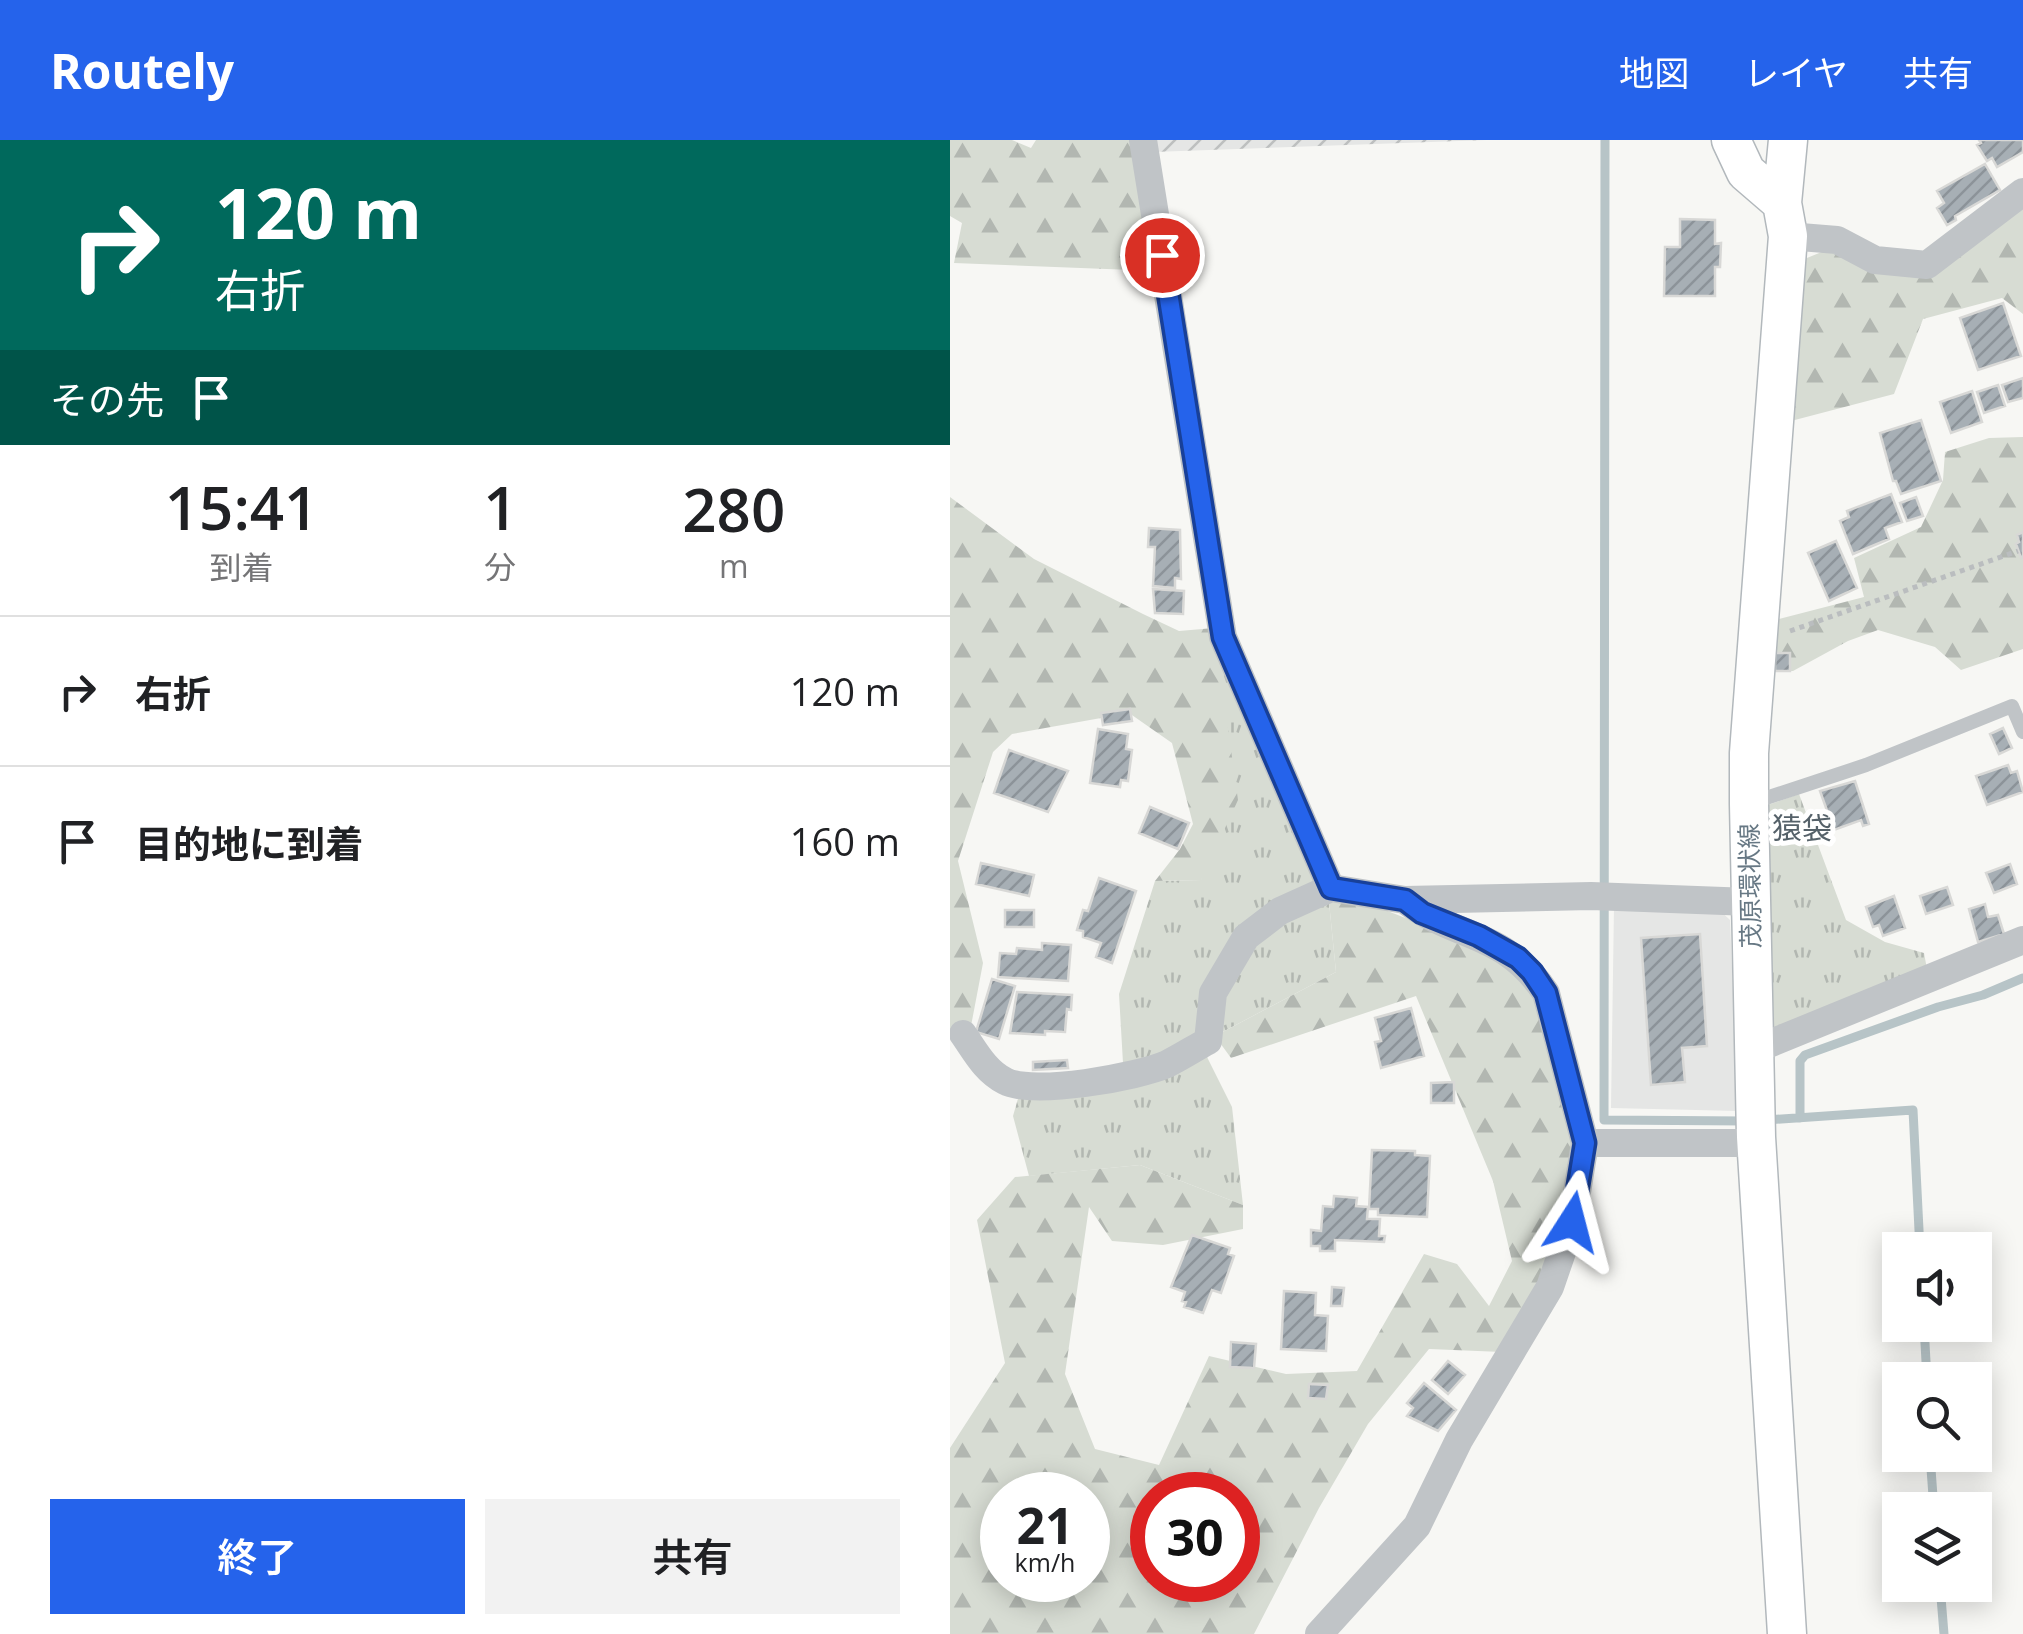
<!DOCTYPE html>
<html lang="ja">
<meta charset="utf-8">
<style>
:root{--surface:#fff;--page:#f2f2f2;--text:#202124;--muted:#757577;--line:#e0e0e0;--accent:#2563eb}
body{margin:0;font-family:"Open Sans","Noto Sans JP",sans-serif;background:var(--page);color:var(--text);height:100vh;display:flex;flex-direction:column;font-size:38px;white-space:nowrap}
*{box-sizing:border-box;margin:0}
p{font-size:32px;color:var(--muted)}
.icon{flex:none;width:55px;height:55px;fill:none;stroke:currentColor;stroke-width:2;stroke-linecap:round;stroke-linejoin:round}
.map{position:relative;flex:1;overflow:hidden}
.details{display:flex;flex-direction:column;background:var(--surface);width:950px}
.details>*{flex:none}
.guide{background:#00695c;color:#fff;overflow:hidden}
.tools{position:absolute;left:932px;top:1092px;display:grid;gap:20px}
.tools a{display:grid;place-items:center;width:110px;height:110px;border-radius:0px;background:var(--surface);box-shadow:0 5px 25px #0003;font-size:50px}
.speed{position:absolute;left:30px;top:1332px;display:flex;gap:20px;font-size:50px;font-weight:700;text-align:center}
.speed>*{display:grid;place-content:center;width:130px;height:130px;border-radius:50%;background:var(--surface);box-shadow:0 5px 25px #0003;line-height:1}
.speed small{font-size:25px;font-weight:400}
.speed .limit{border:15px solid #d22;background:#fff;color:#111}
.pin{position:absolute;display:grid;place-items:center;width:85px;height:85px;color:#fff;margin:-42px;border:5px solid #fff;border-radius:50%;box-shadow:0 2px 10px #0007}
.me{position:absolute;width:110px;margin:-55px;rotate:9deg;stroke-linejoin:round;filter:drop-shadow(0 0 8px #0008)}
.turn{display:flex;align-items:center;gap:35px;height:210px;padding:0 50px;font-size:45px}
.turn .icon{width:130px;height:130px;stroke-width:2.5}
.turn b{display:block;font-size:70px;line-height:85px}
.then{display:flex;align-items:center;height:95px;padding:0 50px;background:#0003;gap:20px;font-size:38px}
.eta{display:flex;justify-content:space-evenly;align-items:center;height:170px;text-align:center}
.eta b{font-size:60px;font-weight:600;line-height:70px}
.button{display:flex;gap:20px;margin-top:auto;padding:20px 50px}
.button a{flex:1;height:115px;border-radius:0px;background:var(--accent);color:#fff;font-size:40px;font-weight:600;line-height:115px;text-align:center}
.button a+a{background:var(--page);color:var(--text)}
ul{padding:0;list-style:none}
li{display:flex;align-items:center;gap:30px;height:150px;padding:0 50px;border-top:2px solid var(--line)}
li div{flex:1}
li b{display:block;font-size:38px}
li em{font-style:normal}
header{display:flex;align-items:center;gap:60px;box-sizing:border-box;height:140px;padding:0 50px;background:var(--accent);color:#fff}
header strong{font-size:48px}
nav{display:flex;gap:55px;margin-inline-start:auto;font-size:35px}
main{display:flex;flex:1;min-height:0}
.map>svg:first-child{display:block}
</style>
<header>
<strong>Routely</strong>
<nav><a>地図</a><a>レイヤ</a><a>共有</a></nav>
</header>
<main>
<section class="details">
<div class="guide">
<div class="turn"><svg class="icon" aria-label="right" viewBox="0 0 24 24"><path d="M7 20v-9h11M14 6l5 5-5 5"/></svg><div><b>120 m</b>右折</div></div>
<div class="then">その先<svg class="icon" aria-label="arrive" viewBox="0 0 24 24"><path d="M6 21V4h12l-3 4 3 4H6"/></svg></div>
</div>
<div class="eta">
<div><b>15:41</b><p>到着</p></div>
<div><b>1</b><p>分</p></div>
<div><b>280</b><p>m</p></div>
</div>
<ul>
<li><svg class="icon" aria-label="right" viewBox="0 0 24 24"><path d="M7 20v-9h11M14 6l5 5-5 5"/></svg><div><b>右折</b></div><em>120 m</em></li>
<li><svg class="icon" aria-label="arrive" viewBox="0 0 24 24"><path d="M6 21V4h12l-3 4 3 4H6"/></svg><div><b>目的地に到着</b></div><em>160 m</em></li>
</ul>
<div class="button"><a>終了</a><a>共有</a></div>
</section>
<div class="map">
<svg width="1073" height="1494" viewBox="0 0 1073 1494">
<defs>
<pattern id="industrial-furrows" width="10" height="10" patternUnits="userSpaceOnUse" patternTransform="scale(2.5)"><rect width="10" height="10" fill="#e5e6e5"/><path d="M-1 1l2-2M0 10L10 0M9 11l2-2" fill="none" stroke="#bdbfbf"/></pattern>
<pattern id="grass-tufts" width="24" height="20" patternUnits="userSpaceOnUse" patternTransform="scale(2.5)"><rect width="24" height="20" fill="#d7dcd3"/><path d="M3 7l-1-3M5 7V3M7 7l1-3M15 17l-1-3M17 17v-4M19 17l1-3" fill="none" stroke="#b2b7b1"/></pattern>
<pattern id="forest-firs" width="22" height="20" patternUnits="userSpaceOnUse" patternTransform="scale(2.5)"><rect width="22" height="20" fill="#d7dcd3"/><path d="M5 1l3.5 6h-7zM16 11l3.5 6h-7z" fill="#b2b7b1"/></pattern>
<pattern id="building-hatch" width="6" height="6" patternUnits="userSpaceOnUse" patternTransform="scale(2.5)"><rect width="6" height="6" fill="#a7afb5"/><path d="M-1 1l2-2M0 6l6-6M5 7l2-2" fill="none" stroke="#8c9399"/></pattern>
</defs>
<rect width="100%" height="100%" fill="#f7f7f4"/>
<!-- built -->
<path fill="#e5e6e5" d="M 664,766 L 766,767 L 780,780 L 788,971 L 661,968 Z"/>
<!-- industrial -->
<path fill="url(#industrial-furrows)" d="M 201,0 L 537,0 L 203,12 Z"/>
<!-- grass -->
<path fill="url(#grass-tufts)" d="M 267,509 L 368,736 L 363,747 L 319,770 L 244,901 L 220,912 L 173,923 L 169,854 L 205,741 L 251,740 Z
M 849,654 L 896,780 L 935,802 L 974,813 L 977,829 L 817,892 L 812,667 Z
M 379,762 L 386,832 L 265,896 L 269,855 L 293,819 L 322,789 Z
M 257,917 L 282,967 L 293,1065 L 190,1025 L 79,1036 L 63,976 L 69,955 Z"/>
<!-- forest -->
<path fill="url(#forest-firs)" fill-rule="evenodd" d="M 0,0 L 62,0 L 81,8 L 86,0 L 186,0 L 208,131 L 4,123 L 12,83 L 0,76 Z
M 1073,62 L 1073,174 L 1052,158 L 973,179 L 944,254 L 841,281 L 852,120 L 879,109 L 968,136 Z
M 1073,297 L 1073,509 L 1011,530 L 985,507 L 928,490 L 898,501 L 843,531 L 822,531 L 825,480 L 914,457 L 904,418 L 971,387 L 993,340 L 995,312 L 1039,298 Z
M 0,357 L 84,419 L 193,474 L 229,491 L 264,488 L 288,660 L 251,740 L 205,741 L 230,709 L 243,684 L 222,603 L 179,573 L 62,594 L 43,612 L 8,721 L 33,823 L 21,886 L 0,889 Z
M 379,762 L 417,763 L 494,793 L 583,841 L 628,1002 L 595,1140 L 552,1212 L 479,1209 L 418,1284 L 369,1368 L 304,1494 L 0,1494 L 0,1308 L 55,1223 L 27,1080 L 65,1037 L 190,1025 L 293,1065 L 293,1089 L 213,1105 L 162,1101 L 139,1067 L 115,1234 L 145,1309 L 209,1325 L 259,1216 L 336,1234 L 407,1231 L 474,1114 L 507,1124 L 539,1166 L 562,1121 L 543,1041 L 466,856 L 281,918 L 265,896 L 386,832 ZM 52,1355 L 138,1355 L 138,1440 L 52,1440 ZM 202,1355 L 288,1355 L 288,1440 L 202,1440 Z"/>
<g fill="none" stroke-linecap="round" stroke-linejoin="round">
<!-- stream -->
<path stroke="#b7c4c7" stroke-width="9" d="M 655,0 L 654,980 L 796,981
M 850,978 L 850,921 L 855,915 L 988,867 L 1033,855 L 1073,838
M 816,980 L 963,970 L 970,1110
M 974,1185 L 977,1240
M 980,1315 L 984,1370
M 990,1445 L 994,1494"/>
</g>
<!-- building -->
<path fill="url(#building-hatch)" stroke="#d8d8d6" stroke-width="2.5" d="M 1029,0 L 1073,0 L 1073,12 L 1047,27 L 1042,18 L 1037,21 L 1027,5 L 1031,3 Z
M 1035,24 L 1050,50 L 1005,76 L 1006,80 L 997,85 L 987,68 L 994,63 L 987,51 Z
M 730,79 L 765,80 L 765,104 L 771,103 L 770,127 L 765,127 L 765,156 L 714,156 L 715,107 L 730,107 Z
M 1053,163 L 1071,216 L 1028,230 L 1010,178 Z
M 1073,238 L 1073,258 L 1058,262 L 1052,245 Z
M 1048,245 L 1055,266 L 1034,273 L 1027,252 Z
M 1022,251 L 1032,282 L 1001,293 L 990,262 Z
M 971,280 L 991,341 L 951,354 L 946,341 L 943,341 L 930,293 Z
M 941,354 L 952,382 L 935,388 L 939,399 L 903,414 L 890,381 L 899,377 L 897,371 Z
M 966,357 L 973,376 L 957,381 L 950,363 Z
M 199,388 L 230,390 L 231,439 L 225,438 L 225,448 L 203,446 L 205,407 L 198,407 Z
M 1073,392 L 1073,417 L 1071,418 L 1066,404 L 1069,402 L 1067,395 Z
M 886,401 L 907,448 L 879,461 L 858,413 Z
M 203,449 L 234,451 L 233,474 L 205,473 Z
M 825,513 L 840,513 L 840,531 L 825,531 Z
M 180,569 L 182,581 L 153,585 L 151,573 Z
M 1053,588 L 1062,608 L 1049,614 L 1040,594 Z
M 148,589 L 178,594 L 176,609 L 182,610 L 178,641 L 171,640 L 170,647 L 140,643 Z
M 59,610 L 118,631 L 98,672 L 44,653 Z
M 1058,625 L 1061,633 L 1067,631 L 1073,652 L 1037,665 L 1026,636 Z
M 905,641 L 919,684 L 913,686 L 911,680 L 884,690 L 870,651 Z
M 200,667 L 239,683 L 228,709 L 189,693 Z
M 31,723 L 84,735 L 79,756 L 26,744 Z
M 1060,724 L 1067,744 L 1044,753 L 1036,733 Z
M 149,738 L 186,751 L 162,823 L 146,817 L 151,803 L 133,797 L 133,791 L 127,790 L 133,770 L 138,771 Z
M 997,747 L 1003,765 L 976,774 L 970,756 Z
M 944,756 L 955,788 L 933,796 L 929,785 L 923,787 L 916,767 Z
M 1035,764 L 1038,777 L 1048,775 L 1054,794 L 1028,802 L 1019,769 Z
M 55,770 L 84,770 L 84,787 L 55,787 Z
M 750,794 L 757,906 L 732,908 L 735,942 L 701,945 L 691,798 Z
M 92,803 L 121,805 L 118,841 L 48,837 L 50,813 L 66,814 L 67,808 L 92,810 Z
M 42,839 L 65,846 L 49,899 L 26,892 Z
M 67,852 L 122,855 L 121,870 L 117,869 L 115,892 L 95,891 L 95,895 L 60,893 Z
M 461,868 L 474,916 L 431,928 L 425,902 L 431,901 L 425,878 Z
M 117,920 L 118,928 L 83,930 L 83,922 Z
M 504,942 L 504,963 L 481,963 L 481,943 Z
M 422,1010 L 465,1011 L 465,1015 L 480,1016 L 477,1077 L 428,1075 L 428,1069 L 419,1069 Z
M 384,1056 L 407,1058 L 406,1066 L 418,1067 L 417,1079 L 430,1079 L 429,1096 L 435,1096 L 434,1102 L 385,1100 L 385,1111 L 370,1111 L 370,1106 L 361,1106 L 361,1090 L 371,1091 L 373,1066 L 383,1067 Z
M 242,1095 L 280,1108 L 278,1114 L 284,1116 L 271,1153 L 262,1150 L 253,1173 L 234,1167 L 236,1162 L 232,1161 L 235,1152 L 221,1147 Z
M 382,1147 L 394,1148 L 392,1166 L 381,1166 Z
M 334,1151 L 366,1153 L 365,1175 L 378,1176 L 376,1211 L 331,1209 Z
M 281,1202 L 306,1204 L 304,1228 L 280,1227 Z
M 498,1221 L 515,1235 L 498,1254 L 482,1240 Z
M 474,1243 L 506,1270 L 488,1291 L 457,1276 L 463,1268 L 457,1263 Z
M 359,1244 L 378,1245 L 376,1259 L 358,1258 Z"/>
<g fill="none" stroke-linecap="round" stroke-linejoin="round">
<!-- secondary casing -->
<g stroke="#b2b8bc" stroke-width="41">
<path id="secondary" d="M 781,0 L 796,32 L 832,63
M 837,1494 L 806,997 L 799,664 L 799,613 L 838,96 L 832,63 L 838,0"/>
</g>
<!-- path -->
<path stroke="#babdbf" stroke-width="5" stroke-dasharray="5 5" stroke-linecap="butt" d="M 840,491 L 1068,411"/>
<!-- lane -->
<path stroke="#c0c4c7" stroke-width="14" d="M 804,662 L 916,625 L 1062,566 L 1073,592"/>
<!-- street -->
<path stroke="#c0c4c7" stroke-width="28" d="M 193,0 L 273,497 L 381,748
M 838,96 L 887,100 L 925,120 L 977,125 L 1073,52
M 13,894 C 25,911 35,931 55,941 C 83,956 188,937 217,924 C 231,917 245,908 258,901 L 263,853 L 296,797 L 330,771 L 381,748 L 455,760 L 641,756 L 800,762
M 804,910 L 1073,800
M 635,1003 L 807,1003
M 369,1494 L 467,1386 L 509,1300 L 600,1147 L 622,1083 L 635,1003 L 596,853 C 554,790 507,800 456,761"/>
<!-- secondary -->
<use href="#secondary" stroke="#fff" stroke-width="38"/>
</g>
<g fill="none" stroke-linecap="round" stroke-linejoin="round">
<!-- route casing -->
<g stroke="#184099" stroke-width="25">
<path id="route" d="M 212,115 L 273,497 L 381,748 L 455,760 L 472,773 L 529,796 L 568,818 L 582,832 L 596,853 L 635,1003 L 622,1082"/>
</g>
<!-- route -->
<use href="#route" stroke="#2563eb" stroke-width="18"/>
</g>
<g text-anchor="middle" stroke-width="10" stroke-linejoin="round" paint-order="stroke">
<!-- street labels -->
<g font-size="25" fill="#677884" stroke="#fff">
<text transform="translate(800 746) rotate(-91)" y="9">茂原環状線</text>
</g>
<!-- quarter labels -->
<g font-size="30" fill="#556169" stroke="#fff">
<text x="852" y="699">猿袋</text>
</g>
</g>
</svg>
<div class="tools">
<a><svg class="icon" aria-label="sound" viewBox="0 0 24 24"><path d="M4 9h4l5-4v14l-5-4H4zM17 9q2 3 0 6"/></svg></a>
<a><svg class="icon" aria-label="search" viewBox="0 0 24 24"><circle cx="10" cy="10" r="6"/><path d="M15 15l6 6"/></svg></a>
<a><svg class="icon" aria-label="layers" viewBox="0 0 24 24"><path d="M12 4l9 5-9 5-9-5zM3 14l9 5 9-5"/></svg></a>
</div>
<div class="speed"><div>21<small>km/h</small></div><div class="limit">30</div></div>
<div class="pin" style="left:212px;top:115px;background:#d93025"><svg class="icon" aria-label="arrive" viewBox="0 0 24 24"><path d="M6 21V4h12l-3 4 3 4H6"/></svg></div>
<svg class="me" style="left:622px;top:1082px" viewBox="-20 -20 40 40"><path d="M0-17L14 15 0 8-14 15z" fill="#2563eb" stroke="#fff" stroke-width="4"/></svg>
</div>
</main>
